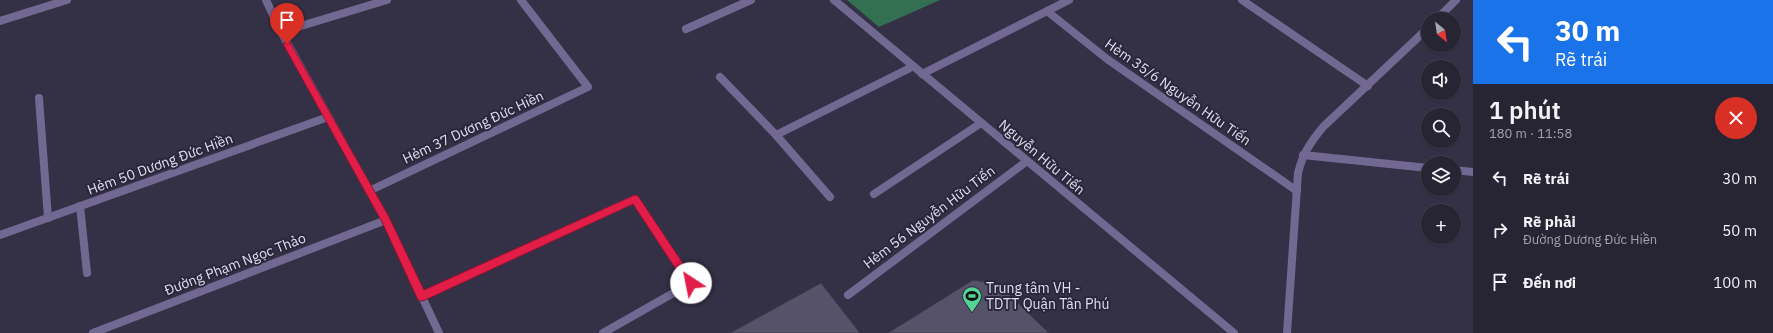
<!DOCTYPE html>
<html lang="vi">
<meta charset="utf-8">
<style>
:root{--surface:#272434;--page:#333040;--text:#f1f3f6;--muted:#a4a4ac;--line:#43414f}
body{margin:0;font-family:"IBM Plex Sans",sans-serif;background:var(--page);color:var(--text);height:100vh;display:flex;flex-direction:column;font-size:15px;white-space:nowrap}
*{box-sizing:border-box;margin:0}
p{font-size:13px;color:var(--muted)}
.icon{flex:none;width:22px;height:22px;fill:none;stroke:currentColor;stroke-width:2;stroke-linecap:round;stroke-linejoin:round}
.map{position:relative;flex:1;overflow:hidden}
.details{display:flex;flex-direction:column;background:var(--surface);width:300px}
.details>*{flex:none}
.top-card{background:#1a73e8;color:#fff;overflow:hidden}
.needle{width:26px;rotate:150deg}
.fabs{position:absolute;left:1421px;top:12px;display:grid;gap:8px}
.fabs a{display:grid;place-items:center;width:40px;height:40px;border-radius:50%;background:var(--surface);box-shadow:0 1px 3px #0004,0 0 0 1px var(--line);font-size:20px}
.pin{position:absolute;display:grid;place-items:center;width:34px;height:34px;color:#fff;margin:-41px -17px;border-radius:50% 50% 50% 0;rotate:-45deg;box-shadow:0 0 4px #0007}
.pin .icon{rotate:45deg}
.me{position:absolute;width:44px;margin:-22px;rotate:326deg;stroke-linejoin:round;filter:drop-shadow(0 0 3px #0008)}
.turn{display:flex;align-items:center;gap:14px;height:84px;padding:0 16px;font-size:18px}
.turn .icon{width:52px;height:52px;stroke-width:2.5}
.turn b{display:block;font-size:28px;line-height:34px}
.round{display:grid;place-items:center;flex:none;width:42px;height:42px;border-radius:21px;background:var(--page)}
.head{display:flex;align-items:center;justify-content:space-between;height:68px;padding:0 16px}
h1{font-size:24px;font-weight:600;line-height:30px}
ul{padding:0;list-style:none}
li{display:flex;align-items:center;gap:12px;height:52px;padding:0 16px}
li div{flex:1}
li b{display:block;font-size:15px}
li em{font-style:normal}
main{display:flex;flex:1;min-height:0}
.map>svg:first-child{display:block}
</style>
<main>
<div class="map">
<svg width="1473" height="333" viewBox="0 0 1473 333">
<rect width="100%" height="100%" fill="#343046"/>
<!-- forest -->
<path fill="#337051" d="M 847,0 L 940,0 L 879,27 Z"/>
<!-- building -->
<path fill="#56526a" stroke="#3c394a" d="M 973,280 L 998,284 L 1049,333 L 888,333 Z
M 821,283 L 860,333 L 730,333 Z"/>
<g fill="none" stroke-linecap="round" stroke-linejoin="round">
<!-- service -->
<path stroke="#716992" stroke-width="8" d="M 1047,11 L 1107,59 L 1297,191
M 686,29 L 751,0
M 281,32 L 387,0
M 922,74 L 1069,0
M 39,98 L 48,218
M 369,191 L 588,87 L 521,0
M 874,194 L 981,123
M 80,206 L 87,273
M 848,295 L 1027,161"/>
<!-- minor -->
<path stroke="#716992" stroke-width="8" d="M 266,0 L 281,32 L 386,220 L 439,333
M 834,0 L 1234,333
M 1242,0 L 1368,86
M 1437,19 L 1456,0
M 0,21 L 67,0
M 720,77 L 776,135 L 830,197
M 776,135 L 912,67
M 1303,155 L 1428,168
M 1454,170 L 1473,172
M 0,235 L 328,117
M 422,296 L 635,199 L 691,283 L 603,333
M 93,333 L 386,220
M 1287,333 L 1298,173 C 1303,153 1310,143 1323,127 L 1428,28"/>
</g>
<!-- route -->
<path fill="#e11d48" stroke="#92132f" d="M 287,41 L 290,42 L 389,217 L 424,290 L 635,195 L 638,196 L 696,283 L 694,286 L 691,287 L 687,286 L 633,204 L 425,300 L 422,301 L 418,300 L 382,222 L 283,44 Z"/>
<!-- icons -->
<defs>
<g id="stadium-pin" transform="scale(1)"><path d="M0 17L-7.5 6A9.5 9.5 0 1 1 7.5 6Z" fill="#54d395" stroke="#2a263c"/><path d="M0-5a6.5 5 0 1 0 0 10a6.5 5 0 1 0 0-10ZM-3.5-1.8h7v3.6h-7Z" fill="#111"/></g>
</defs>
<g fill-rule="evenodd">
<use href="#stadium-pin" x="972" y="296"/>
</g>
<g text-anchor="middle" stroke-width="4" stroke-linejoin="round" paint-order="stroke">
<!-- street labels -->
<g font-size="14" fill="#e0deed" stroke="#2a263c">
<text transform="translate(1178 92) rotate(35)" y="5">Hẻm 35/6 Nguyễn Hữu Tiến</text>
<text transform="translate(473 127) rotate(-25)" y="5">Hẻm 37 Dương Đức Hiền</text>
<text transform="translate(1042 157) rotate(40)" y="5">Nguyễn Hữu Tiến</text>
<text transform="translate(160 164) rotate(-20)" y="5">Hẻm 50 Dương Đức Hiền</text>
<text transform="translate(929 217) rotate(-37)" y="5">Hẻm 56 Nguyễn Hữu Tiến</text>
<text transform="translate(235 264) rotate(-21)" y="5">Đường Phạm Ngọc Thảo</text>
</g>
<!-- poi labels -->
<g font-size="14" fill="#e0deed" stroke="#2a263c" text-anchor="start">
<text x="986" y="293">Trung tâm VH -<tspan x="986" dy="16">TDTT Quận Tân Phú</tspan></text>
</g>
</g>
</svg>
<div class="fabs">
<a><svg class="needle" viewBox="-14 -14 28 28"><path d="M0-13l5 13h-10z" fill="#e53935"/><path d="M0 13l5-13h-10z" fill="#a4a4ac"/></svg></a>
<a><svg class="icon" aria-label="sound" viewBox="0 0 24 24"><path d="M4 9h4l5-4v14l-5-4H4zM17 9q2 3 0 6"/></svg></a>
<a><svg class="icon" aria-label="search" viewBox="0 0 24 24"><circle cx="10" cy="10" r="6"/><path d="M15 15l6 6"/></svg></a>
<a><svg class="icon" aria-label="layers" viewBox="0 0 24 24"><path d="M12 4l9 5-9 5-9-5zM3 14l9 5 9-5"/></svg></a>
<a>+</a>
</div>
<div class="pin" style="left:287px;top:44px;background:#d93025"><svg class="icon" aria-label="arrive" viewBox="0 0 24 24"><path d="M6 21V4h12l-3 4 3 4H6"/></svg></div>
<svg class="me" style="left:691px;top:283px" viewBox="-20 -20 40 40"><circle r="19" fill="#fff"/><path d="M0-13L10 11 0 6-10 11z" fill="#e11d48"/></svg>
</div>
<section class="details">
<div class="top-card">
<div class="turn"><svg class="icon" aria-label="left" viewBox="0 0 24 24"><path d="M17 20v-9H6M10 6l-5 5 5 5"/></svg><div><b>30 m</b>Rẽ trái</div></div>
</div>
<div class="head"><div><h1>1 phút</h1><p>180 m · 11:58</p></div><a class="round" style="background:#d93025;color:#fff"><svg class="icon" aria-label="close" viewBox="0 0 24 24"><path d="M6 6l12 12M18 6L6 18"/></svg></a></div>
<ul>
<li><svg class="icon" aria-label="left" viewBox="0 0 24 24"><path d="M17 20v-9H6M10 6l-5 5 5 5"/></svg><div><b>Rẽ trái</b></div><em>30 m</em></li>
<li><svg class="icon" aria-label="right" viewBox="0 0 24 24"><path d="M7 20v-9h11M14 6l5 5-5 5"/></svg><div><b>Rẽ phải</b><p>Đường Dương Đức Hiền</p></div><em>50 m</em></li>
<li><svg class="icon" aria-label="arrive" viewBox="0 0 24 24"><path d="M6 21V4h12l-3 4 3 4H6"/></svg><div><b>Đến nơi</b></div><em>100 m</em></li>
</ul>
</section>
</main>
